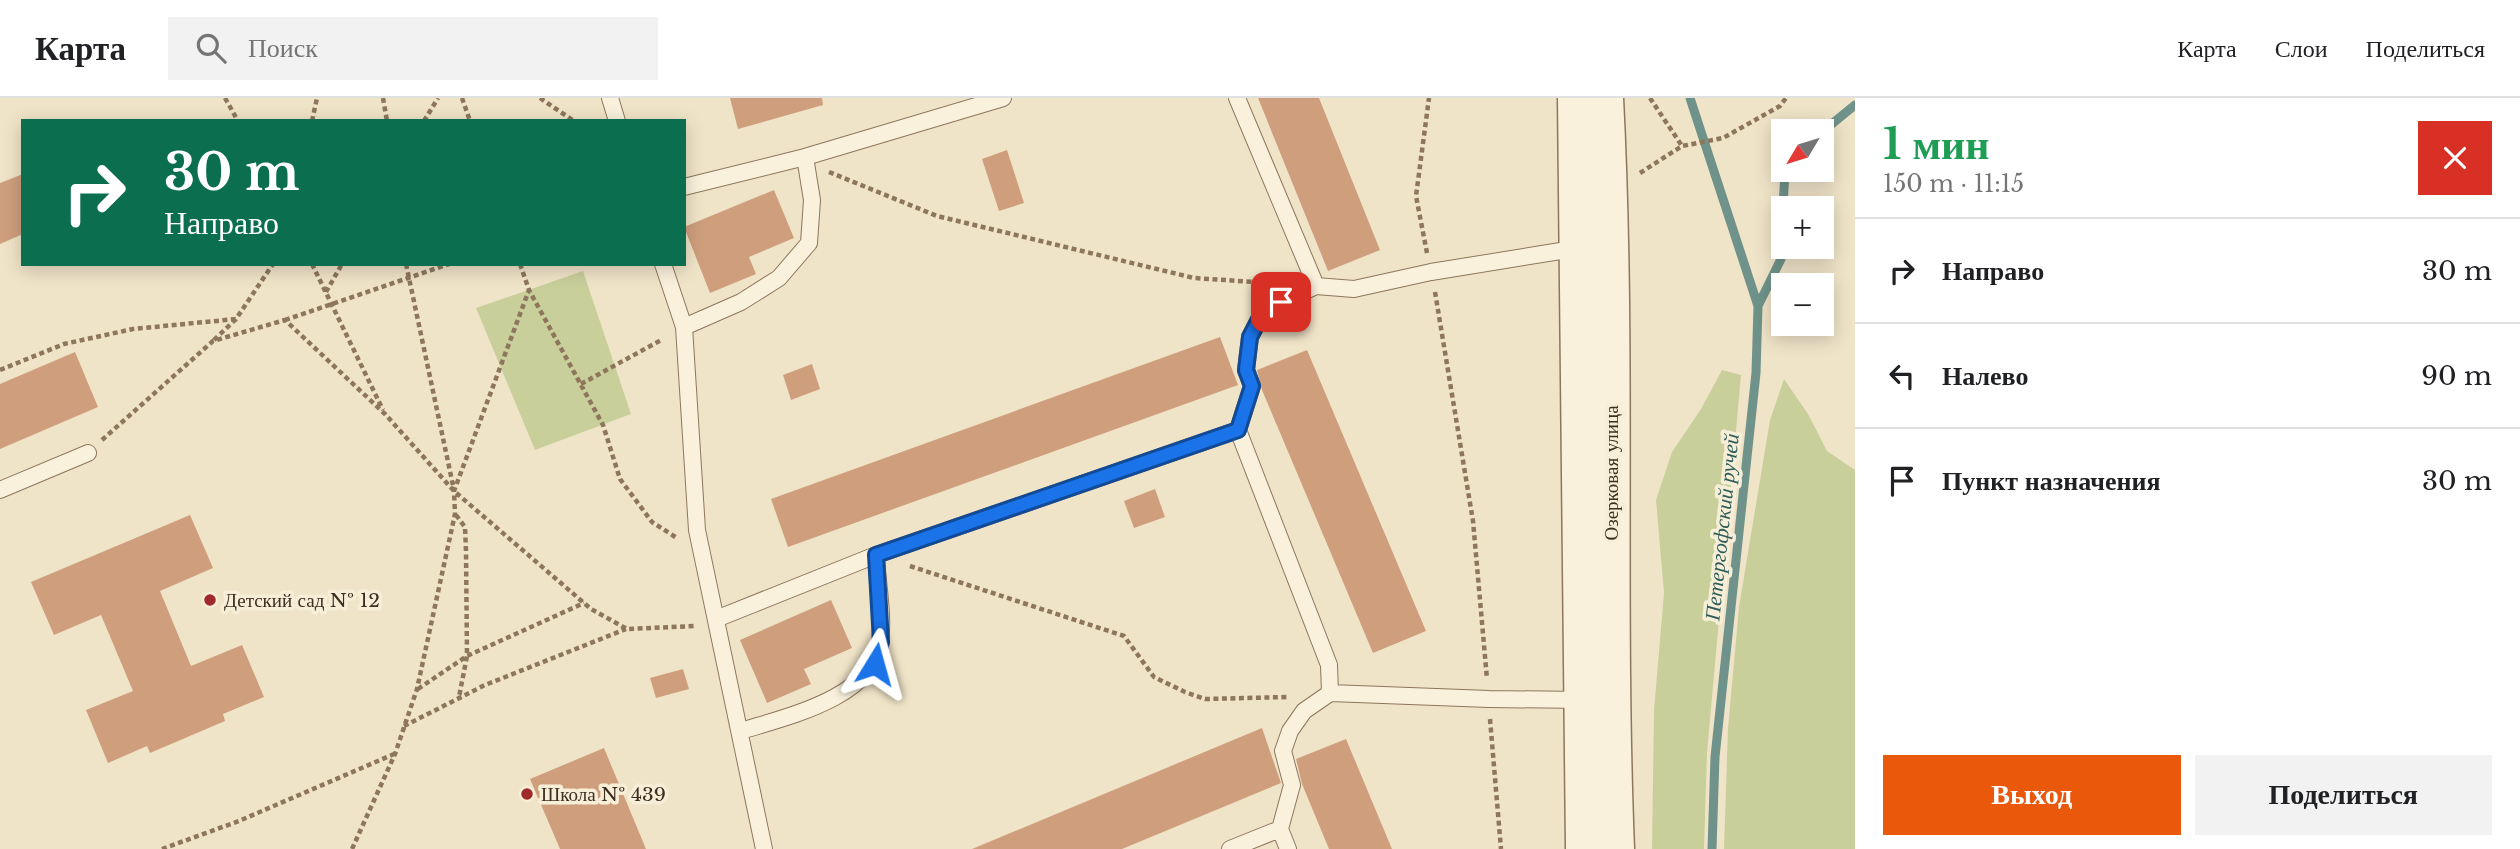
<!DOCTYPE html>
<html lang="ru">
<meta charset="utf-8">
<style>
:root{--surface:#fff;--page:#f2f2f2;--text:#202124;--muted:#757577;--line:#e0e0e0;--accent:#ea580c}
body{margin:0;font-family:"Libre Baskerville",serif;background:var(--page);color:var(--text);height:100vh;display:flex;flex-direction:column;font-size:26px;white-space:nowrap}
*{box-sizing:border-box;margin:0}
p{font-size:23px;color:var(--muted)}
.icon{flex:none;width:38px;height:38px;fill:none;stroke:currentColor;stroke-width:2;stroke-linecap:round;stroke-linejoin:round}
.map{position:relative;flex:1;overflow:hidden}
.side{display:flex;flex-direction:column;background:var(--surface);width:665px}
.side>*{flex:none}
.banner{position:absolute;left:21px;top:21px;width:665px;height:147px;border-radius:0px;box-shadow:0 4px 18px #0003;background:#0b6e4f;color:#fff;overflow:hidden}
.needle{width:46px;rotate:232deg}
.buttons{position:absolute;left:1771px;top:21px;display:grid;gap:14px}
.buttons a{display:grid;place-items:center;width:63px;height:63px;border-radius:0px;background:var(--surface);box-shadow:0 4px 18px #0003;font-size:35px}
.pin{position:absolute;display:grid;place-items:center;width:60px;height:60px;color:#fff;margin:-30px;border-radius:14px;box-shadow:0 4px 10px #0006}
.me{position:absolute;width:77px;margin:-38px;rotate:8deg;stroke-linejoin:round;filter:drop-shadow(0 0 5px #0008)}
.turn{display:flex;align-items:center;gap:24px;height:147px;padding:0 28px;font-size:32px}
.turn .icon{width:91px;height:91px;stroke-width:2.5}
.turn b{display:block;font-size:49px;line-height:60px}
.round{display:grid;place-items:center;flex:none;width:74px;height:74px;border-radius:0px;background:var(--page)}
.summary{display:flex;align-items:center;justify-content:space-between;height:119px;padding:0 28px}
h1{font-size:42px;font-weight:700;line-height:52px;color:#1e9e55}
.primary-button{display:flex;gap:14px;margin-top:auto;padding:14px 28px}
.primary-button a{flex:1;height:80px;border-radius:0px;background:var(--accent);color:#fff;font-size:28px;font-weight:700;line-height:80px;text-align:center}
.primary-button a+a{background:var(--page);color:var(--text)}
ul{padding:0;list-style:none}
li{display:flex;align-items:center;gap:21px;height:105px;padding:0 28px;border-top:2px solid var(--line)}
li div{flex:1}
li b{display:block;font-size:26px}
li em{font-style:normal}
header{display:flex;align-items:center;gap:42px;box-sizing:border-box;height:98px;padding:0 35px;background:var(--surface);border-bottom:2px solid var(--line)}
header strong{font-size:33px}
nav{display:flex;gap:38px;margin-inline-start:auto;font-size:24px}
.search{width:490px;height:63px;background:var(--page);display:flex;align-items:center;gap:18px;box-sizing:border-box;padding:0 24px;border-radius:0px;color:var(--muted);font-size:26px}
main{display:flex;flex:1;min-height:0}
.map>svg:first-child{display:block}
</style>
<header>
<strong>Карта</strong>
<div class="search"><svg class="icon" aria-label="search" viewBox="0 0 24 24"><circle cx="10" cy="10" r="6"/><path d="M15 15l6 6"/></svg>Поиск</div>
<nav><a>Карта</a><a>Слои</a><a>Поделиться</a></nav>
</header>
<main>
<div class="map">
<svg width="1855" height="751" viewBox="0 0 1855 751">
<rect width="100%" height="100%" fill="#f0e4c8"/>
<!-- green -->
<path fill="#c9cf9b" d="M 583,173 L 631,316 L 535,352 L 476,210 Z
M 1722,272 L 1741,277 L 1707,655 L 1704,751 L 1652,751 L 1654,612 L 1664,495 L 1656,402 L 1672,354 L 1701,311 Z
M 1784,281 L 1808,316 L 1827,353 L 1855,372 L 1855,751 L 1724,751 L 1728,630 L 1739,509 L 1770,322 Z"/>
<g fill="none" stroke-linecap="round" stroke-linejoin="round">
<!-- stream -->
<path stroke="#6f938a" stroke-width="9" d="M 1690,0 L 1758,208
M 1822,34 L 1855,7
M 1783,110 L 1785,72
M 1712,751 L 1715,659 L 1756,275 L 1758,208 L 1781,161 L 1783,115"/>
</g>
<!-- building -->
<path fill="#cf9f7d" d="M 730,0 L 822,0 L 823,7 L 738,31 Z
M 1258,0 L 1319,0 L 1380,152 L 1328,173 Z
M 1007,52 L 1024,105 L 999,113 L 982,61 Z
M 23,76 L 23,136 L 0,146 L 0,85 Z
M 774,92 L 794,140 L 749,159 L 756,176 L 710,195 L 684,129 Z
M 1220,239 L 1238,287 L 788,449 L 771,401 Z
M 1307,252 L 1426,533 L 1373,555 L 1262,292 L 1257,272 Z
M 75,254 L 98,309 L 0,351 L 0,286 Z
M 812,266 L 820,291 L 791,302 L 783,277 Z
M 1155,391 L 1165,419 L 1134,430 L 1124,403 Z
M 190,417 L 213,470 L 160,493 L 191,568 L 242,547 L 264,599 L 223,616 L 225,623 L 150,655 L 147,648 L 108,665 L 86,612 L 133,593 L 101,517 L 54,537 L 31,484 Z
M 831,502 L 852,550 L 804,571 L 811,586 L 767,605 L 740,542 Z
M 683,571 L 689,591 L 656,600 L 650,580 Z
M 1262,630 L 1281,685 L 1122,751 L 972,751 Z
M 1346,641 L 1392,751 L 1329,751 L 1302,686 L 1296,661 Z
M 604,650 L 646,751 L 560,751 L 530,681 Z"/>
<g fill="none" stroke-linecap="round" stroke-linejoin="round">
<!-- service casing -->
<g stroke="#8d765c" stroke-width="18">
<path id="service" d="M 610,0 L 617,23
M 1237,0 L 1316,188 L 1354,191 L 1431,174 L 1579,150
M 684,89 L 805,59
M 663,166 L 684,229 L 697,432 L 764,751
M 684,229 L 741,204 L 779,180 L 809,145 L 812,102 L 805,59 L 1003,0
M 1238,332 L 1252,288 L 1246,272 L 1250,239 L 1264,212 L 1316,188
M 0,392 L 88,355
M 716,521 L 876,457 L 1238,332 L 1329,567 L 1330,595 L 1489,601 L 1586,602
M 741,633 C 785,619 874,600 880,544 C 884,517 877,485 876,457
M 1280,731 L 1292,687 L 1283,653 L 1290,633 L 1304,613 L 1330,595
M 1230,751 L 1280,731 L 1288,751"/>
</g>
<!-- tertiary casing -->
<g stroke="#8d765c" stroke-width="41">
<path id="tertiary" d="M 1577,0 L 1585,751
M 1604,0 C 1617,250 1605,501 1615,751"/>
</g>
<!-- path -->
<path stroke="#8d765c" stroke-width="4.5" stroke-dasharray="5 3.5" stroke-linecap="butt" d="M 225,0 L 238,23
M 383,0 L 387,23
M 462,0 L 470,23
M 540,0 L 574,23
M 1650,0 L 1682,48
M 312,23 L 317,0
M 424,23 L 438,0
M 829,74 L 937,118 L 1194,180 L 1270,185
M 1640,75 L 1682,48 L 1723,40 L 1780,8 L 1786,0
M 1427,155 L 1416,98 L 1429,0
M 312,166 L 383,312
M 406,166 L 454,392
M 520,166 L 529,192 L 603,327 L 620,381 L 652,424 L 677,440
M 326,194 L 342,166
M 1435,194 L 1473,423 L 1487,581
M 285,222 L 449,166
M 214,242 L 236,221 L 273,166
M 0,272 L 64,246 L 133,231 L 236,221
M 581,286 L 663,241
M 102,342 L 213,243 L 285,222 L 385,316 L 454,393 L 591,511 L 627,531 L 695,528
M 456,417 L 465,429 L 466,453 L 467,558 L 459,599
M 910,468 L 1124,538 L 1154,579 L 1185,594 L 1205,601 L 1288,599
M 418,591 L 467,558 L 584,505
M 1490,621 L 1501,751
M 404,628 L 485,587 L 626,531
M 162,751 L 239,723 L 394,656
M 352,751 L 395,656 L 417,591 L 455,416 L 454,393 L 529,192"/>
<!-- service -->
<use href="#service" stroke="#faf1dc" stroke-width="16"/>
<!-- tertiary -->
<use href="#tertiary" stroke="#faf1dc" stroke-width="38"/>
</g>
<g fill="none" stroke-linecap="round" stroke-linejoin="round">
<!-- route casing -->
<g stroke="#114b97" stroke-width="18">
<path id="route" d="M 875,566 L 881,544 L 876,457 L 1238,332 L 1252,288 L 1246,272 L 1250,239 L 1264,212 L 1281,204"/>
</g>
<!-- route -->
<use href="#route" stroke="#1a73e8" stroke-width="12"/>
</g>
<!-- markers -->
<g fill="#9e2a2b" stroke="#f7eed8" stroke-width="2.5">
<circle cx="210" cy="502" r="7"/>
<circle cx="527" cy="696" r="7"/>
</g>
<g text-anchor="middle" stroke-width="7" stroke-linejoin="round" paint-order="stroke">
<!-- street labels -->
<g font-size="19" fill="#3d2e20" stroke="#f7eed8">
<text transform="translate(1611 375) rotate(-90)" y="7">Озерковая улица</text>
</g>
<!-- poi labels -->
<g font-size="19" fill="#3d2e20" stroke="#f7eed8" text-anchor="start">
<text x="224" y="509">Детский сад № 12</text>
<text x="541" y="703">Школа № 439</text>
</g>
<!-- water labels -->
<g font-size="21" font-style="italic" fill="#2f5d5a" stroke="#f7eed8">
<text transform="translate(1722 429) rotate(-84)" y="7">Петергофский ручей</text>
</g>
</g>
</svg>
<div class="buttons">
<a><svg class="needle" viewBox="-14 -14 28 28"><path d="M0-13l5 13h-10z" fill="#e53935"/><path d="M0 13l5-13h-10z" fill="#757577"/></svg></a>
<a>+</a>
<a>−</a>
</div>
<div class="pin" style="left:1281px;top:204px;background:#d93025"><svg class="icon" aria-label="arrive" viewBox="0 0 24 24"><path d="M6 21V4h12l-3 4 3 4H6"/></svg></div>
<svg class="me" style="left:875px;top:566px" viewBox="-20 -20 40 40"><path d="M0-17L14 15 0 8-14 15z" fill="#1a73e8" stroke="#fff" stroke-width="4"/></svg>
<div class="banner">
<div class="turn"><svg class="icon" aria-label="right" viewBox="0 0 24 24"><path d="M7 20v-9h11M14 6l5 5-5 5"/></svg><div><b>30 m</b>Направо</div></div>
</div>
</div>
<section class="side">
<div class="summary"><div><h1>1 мин</h1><p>150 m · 11:15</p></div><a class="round" style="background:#d93025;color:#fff"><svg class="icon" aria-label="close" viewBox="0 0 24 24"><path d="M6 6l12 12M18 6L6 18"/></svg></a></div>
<ul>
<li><svg class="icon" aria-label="right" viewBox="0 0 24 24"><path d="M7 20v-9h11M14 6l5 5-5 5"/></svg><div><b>Направо</b></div><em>30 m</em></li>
<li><svg class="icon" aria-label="left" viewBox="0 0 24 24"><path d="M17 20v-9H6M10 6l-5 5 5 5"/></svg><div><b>Налево</b></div><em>90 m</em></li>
<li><svg class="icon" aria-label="arrive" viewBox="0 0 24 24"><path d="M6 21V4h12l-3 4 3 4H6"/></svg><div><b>Пункт назначения</b></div><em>30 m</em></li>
</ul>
<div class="primary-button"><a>Выход</a><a>Поделиться</a></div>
</section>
</main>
